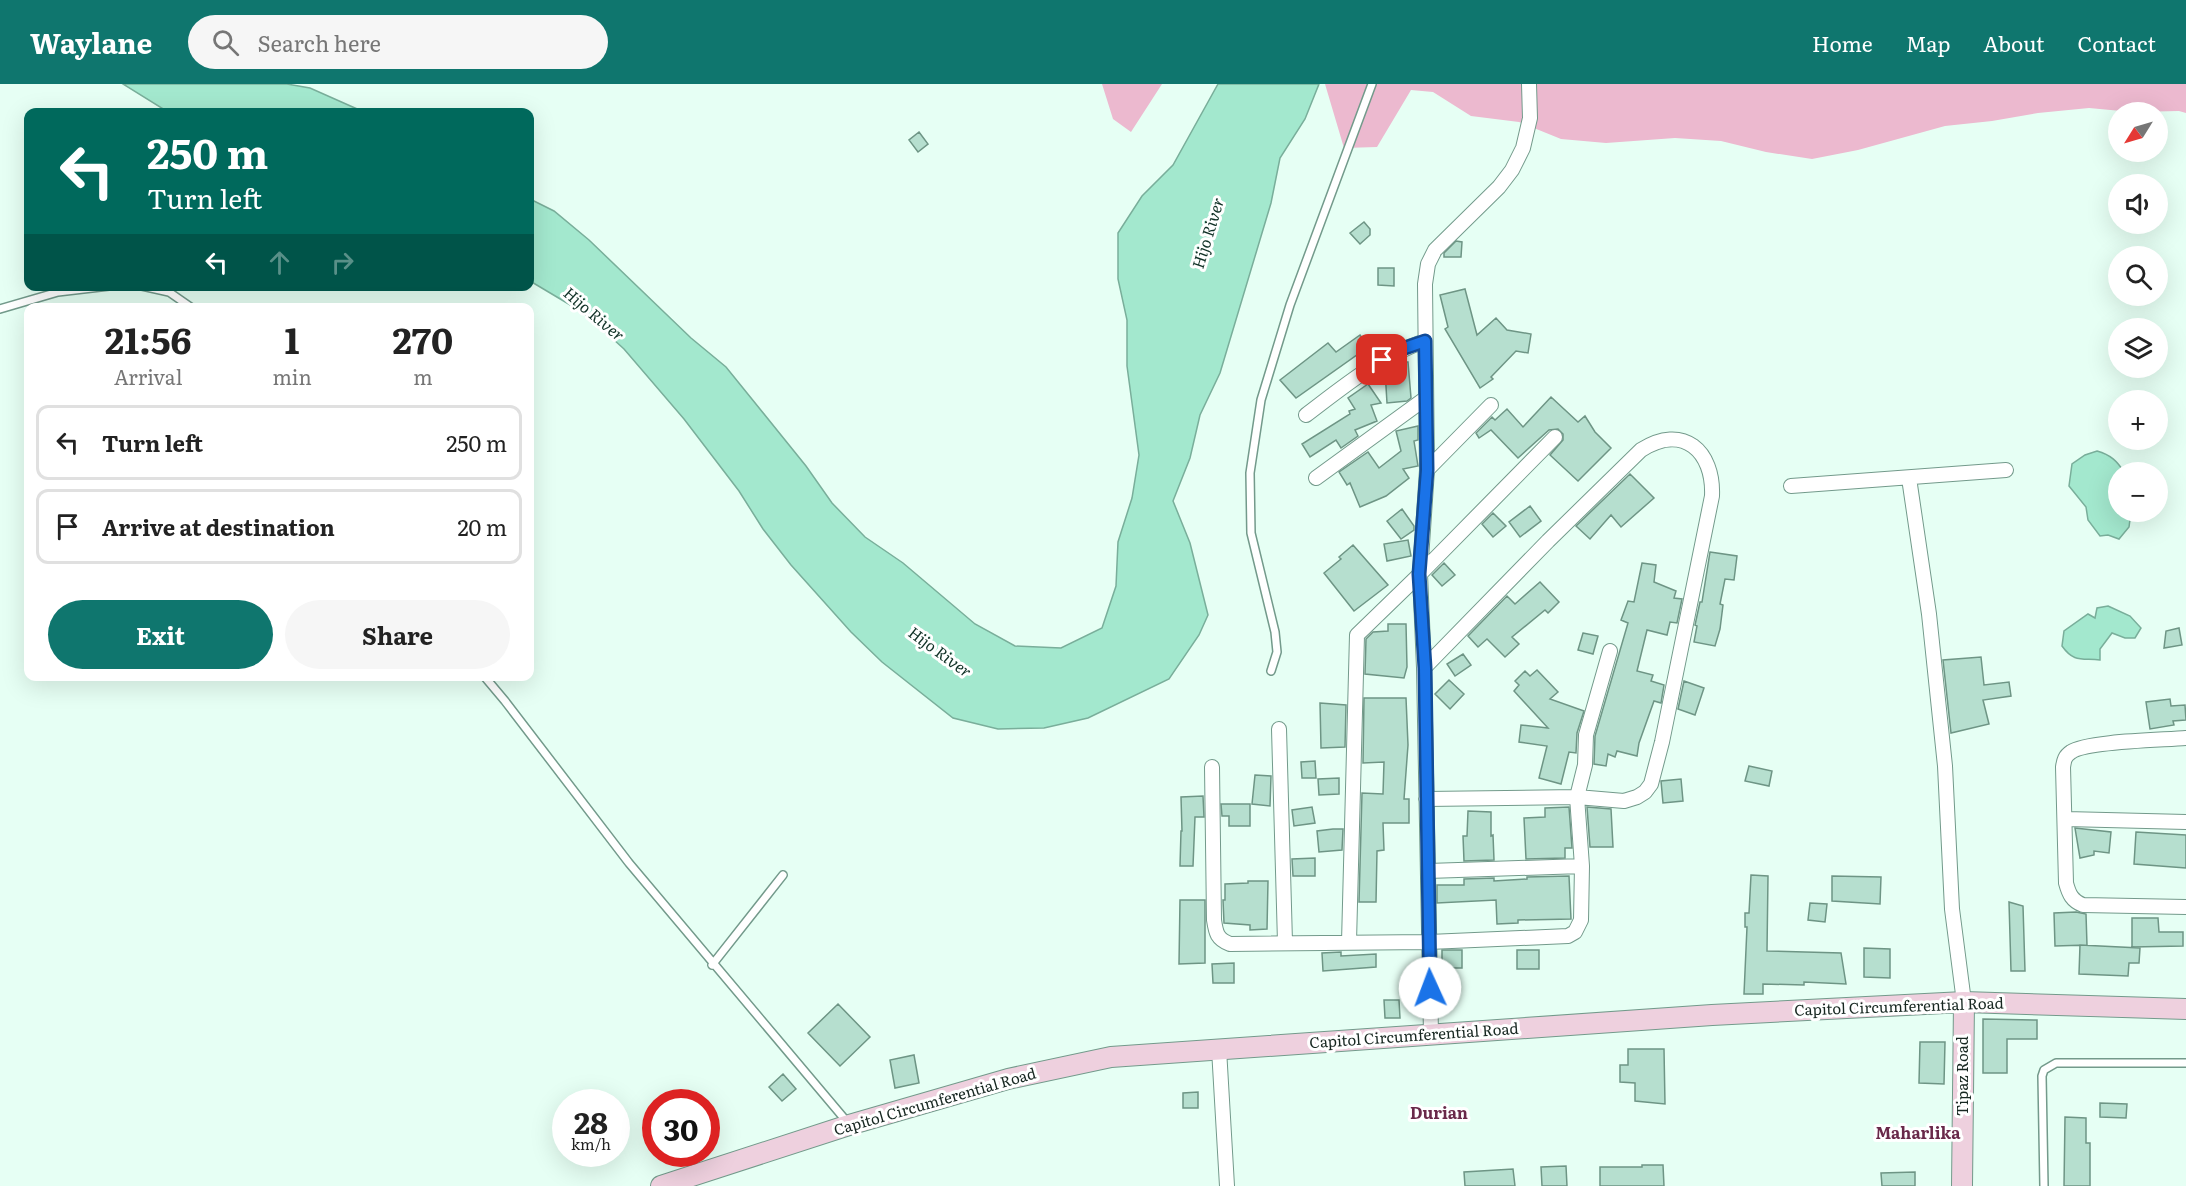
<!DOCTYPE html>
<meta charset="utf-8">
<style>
:root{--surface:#fff;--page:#f6f6f6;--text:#222;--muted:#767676;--line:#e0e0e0;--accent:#0f766e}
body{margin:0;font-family:Literata,serif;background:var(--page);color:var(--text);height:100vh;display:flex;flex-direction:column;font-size:22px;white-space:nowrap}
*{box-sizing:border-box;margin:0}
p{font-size:20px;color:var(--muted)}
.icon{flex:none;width:33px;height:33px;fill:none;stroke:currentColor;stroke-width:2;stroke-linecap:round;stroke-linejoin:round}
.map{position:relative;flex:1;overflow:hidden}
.drawer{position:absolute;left:24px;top:219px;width:510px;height:378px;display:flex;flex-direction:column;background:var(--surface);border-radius:12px;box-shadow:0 6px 24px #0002}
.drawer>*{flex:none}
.banner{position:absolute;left:24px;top:24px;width:510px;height:183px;border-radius:12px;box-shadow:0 6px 24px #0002;background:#00695c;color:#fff;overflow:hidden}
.needle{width:39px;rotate:233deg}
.buttons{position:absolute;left:2108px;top:18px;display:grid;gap:12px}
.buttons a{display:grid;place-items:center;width:60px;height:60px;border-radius:50%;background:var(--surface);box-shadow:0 6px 24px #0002;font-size:30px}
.speed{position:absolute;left:552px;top:1005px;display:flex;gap:12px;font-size:30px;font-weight:700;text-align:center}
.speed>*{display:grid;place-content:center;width:78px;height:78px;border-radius:50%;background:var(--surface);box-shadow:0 6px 24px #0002;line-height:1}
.speed small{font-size:15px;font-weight:400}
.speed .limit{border:9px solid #d22;background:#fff;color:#111}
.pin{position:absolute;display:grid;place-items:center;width:51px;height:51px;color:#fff;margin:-26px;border-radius:12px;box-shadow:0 3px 9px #0006}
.me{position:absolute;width:66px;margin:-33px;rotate:358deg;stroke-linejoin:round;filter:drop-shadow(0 0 4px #0008)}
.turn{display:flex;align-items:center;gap:21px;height:126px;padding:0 24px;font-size:27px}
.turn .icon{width:78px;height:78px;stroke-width:2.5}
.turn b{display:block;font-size:42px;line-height:51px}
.lanes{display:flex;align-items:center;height:57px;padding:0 24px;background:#0003;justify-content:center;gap:30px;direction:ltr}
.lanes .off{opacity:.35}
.eta{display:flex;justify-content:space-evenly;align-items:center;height:102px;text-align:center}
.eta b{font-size:36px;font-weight:700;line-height:42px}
.button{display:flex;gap:12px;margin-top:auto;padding:12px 24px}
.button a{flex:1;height:69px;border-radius:36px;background:var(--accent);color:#fff;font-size:24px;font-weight:700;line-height:69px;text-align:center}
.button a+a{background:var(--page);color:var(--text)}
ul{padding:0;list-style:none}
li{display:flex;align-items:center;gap:18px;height:75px;margin:0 12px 9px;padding:0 12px;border:3px solid var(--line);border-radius:12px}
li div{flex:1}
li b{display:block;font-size:22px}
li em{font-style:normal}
header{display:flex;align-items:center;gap:36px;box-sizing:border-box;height:84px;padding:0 30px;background:var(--accent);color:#fff}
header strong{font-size:28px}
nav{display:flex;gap:33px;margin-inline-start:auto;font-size:21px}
.search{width:420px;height:54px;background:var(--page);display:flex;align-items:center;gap:15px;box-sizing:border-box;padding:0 21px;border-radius:33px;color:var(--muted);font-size:22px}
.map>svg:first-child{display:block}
</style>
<header>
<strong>Waylane</strong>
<div class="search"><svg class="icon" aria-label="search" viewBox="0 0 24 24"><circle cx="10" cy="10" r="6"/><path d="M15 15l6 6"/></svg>Search here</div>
<nav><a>Home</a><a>Map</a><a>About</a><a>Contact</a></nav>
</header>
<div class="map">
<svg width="2186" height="1102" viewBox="0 0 2186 1102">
<rect width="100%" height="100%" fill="#e6fff4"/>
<!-- green -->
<path fill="#ecb9cf" d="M 1102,0 L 1162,0 L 1131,48 L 1113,35 Z
M 1325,0 L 2186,0 L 2186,29 L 2179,27 L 2132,28 L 2089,24 L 2038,29 L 1992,37 L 1945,42 L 1858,66 L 1812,75 L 1766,68 L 1721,57 L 1675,54 L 1606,59 L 1561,55 L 1519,38 L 1471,32 L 1433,8 L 1411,6 L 1377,63 L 1344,64 Z"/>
<!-- water -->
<path fill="#a3e8ce" stroke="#79ae9a" stroke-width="1.5" d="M 123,0 L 287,0 L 310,4 L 364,28 L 168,28 Z
M 1218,0 L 1319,0 L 1305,35 L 1280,74 L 1271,119 L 1220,289 L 1200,331 L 1190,374 L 1173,417 L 1190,459 L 1208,531 L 1199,551 L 1169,595 L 1088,634 L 1044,644 L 998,645 L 953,634 L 882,578 L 851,548 L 791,481 L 763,445 L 739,407 L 684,335 L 624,265 L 590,234 L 572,222 L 530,197 L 530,115 L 554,127 L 589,156 L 691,254 L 726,283 L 806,382 L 832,419 L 865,453 L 903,479 L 975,540 L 1015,562 L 1061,564 L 1102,544 L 1116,502 L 1118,458 L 1132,414 L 1139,371 L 1127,282 L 1127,236 L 1118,195 L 1118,149 L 1142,112 L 1173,81 Z
M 2097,367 C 2111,371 2117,377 2124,388 L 2118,388 L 2118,428 L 2131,428 L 2129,443 L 2119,455 L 2108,451 L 2100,452 L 2088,436 L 2086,423 L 2069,402 L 2072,380 L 2085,371 Z
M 2108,522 L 2130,532 L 2141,544 L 2135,554 L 2125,554 L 2112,549 L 2100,565 L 2100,576 C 2082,574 2074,579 2062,562 L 2064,547 L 2088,530 L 2095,534 L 2097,524 Z"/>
<!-- building -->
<path fill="#b6dfcf" stroke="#6e9585" stroke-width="1.5" d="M 919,48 L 928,60 L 918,68 L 909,56 Z
M 1364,138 L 1370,145 L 1370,151 L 1360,160 L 1350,149 Z
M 1456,157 L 1462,158 L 1461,173 L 1444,173 L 1444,169 Z
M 1378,184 L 1394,184 L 1394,202 L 1378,201 Z
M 1465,205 L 1477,251 L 1496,234 L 1507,246 L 1531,250 L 1528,269 L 1516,267 L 1491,293 L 1493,295 L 1480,304 L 1445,245 L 1448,243 L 1440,211 Z
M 1360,251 L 1368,263 L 1296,314 L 1280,296 L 1328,259 L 1336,268 Z
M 1398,278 L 1408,278 L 1411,314 L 1407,317 L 1387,319 L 1385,286 Z
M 1368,300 L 1381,319 L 1371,321 L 1377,337 L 1355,346 L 1358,352 L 1341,364 L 1336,356 L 1310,373 L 1302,360 L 1350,330 L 1349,327 L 1355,325 L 1348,314 Z
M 1551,313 L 1578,338 L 1585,332 L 1595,348 L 1611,364 L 1578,397 L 1550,371 L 1563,356 L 1563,350 L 1558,345 L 1549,346 L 1518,374 L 1491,346 L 1479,354 L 1476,349 L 1492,333 L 1495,336 L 1507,325 L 1523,343 Z
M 1418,342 L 1418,356 L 1414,357 L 1418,382 L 1403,385 L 1409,394 L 1386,412 L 1360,423 L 1350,399 L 1347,401 L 1339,388 L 1368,368 L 1379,384 L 1401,367 L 1396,347 Z
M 1630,390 L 1654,414 L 1621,443 L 1611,431 L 1590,455 L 1576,442 Z
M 1530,422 L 1541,437 L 1520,453 L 1509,438 Z
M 1402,425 L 1414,442 L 1414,446 L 1401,455 L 1387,437 Z
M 1493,429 L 1506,442 L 1493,453 L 1482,440 Z
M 1408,456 L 1411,472 L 1387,477 L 1384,460 Z
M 1353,461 L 1388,501 L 1354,527 L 1324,489 L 1341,475 L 1339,473 Z
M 1710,468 L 1737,472 L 1734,496 L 1725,495 L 1720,520 L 1723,521 L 1720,545 L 1715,562 L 1694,558 L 1697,542 L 1695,541 L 1700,518 L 1702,518 Z
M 1444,479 L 1455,491 L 1442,502 L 1432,491 Z
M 1642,479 L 1656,481 L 1654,498 L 1676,507 L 1674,514 L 1682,515 L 1677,539 L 1670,538 L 1667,551 L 1647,546 L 1637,587 L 1653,591 L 1651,597 L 1664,601 L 1661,619 L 1654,617 L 1639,659 L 1637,672 L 1617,667 L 1615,673 L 1608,670 L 1606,682 L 1594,680 L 1595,652 L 1628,539 L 1621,536 L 1628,517 L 1634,518 Z
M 1540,498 L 1559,518 L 1548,529 L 1545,526 L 1512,553 L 1519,560 L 1505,573 L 1487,555 L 1478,563 L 1468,552 L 1507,512 L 1515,520 Z
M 1388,540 L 1406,540 L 1407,583 L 1404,594 L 1365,590 L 1366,555 L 1373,548 L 1388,547 Z
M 2179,544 L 2182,561 L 2164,564 L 2166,547 Z
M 1583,549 L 1598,552 L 1593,570 L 1578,566 Z
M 1463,570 L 1471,581 L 1455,592 L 1447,580 Z
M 1981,573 L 1984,601 L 2009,598 L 2011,612 L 1983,616 L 1989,640 L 1951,649 L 1943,576 Z
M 1537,586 L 1558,608 L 1550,615 L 1584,627 L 1577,649 L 1576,669 L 1569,668 L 1561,700 L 1539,694 L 1547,662 L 1519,658 L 1521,641 L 1548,644 L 1514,607 L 1519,601 L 1515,597 L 1525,587 L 1530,592 Z
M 1449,596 L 1464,610 L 1450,625 L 1435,610 Z
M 1684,597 L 1704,604 L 1695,631 L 1678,625 Z
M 1364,614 L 1406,614 L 1408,661 L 1404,715 L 1409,715 L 1409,739 L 1383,739 L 1384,766 L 1377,767 L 1376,818 L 1359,818 L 1362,709 L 1383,710 L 1384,678 L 1363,679 Z
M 2170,615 L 2171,622 L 2185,621 L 2186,636 L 2173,637 L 2174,641 L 2150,645 L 2146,618 Z
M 1320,619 L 1346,621 L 1345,663 L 1321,664 Z
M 1315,677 L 1316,694 L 1302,694 L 1301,678 Z
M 1749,682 L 1772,687 L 1769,702 L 1745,697 Z
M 1255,691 L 1271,692 L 1270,722 L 1252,720 Z
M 1339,694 L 1339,710 L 1319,711 L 1318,695 Z
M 1681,695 L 1683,717 L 1663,719 L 1661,697 Z
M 1203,712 L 1204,733 L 1195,733 L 1193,782 L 1180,782 L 1181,747 L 1182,747 L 1181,713 Z
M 1221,720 L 1250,720 L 1250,742 L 1229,742 L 1229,732 L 1222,732 Z
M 1312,723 L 1315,739 L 1294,742 L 1292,726 Z
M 1569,723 L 1572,764 L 1565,764 L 1565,774 L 1526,775 L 1524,734 L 1545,733 L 1545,724 Z
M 1587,723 L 1611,725 L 1613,763 L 1590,763 Z
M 1468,727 L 1491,728 L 1491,752 L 1493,751 L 1494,776 L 1464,777 L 1463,752 L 1467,752 Z
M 2075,744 L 2111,748 L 2109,769 L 2094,767 L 2094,771 L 2080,774 Z
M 1333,745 L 1343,745 L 1342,766 L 1319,768 L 1317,747 Z
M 2136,748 L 2186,751 L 2186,784 L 2134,780 Z
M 1315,774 L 1315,792 L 1293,792 L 1292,775 Z
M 1751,791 L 1768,792 L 1767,867 L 1841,869 L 1846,900 L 1804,898 L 1804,901 L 1763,900 L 1763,910 L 1744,910 L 1747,843 L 1745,843 L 1745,829 L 1749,829 Z
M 1569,792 L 1571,835 L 1518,836 L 1518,839 L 1497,840 L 1496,816 L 1437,819 L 1437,801 L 1464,801 L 1464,795 L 1494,794 L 1494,797 L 1527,795 L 1527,793 Z
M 1832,792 L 1881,793 L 1880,820 L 1832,817 Z
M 1248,797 L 1268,797 L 1267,845 L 1250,846 L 1250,841 L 1224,839 L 1223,816 L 1225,816 L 1225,800 L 1248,799 Z
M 1180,816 L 1205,816 L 1205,879 L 1179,880 Z
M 2009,818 L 2023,822 L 2025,887 L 2011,887 Z
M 1810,819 L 1827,820 L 1825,838 L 1808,836 Z
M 2076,828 L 2086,830 L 2087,861 L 2055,862 L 2054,829 Z
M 2132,834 L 2158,834 L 2159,848 L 2183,848 L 2183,862 L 2132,863 Z
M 2080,861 L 2140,864 L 2139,879 L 2129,879 L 2128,892 L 2079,890 Z
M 1864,864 L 1890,865 L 1890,894 L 1864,893 Z
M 1442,866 L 1462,866 L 1462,884 L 1442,884 Z
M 1517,866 L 1539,866 L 1539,885 L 1517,885 Z
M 1341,868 L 1341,872 L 1376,870 L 1376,883 L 1323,887 L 1322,869 Z
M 1234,879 L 1234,899 L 1213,899 L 1212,880 Z
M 1384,916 L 1399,916 L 1400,934 L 1385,934 Z
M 838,920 L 870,953 L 840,982 L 808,949 Z
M 1983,935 L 2037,936 L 2037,955 L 2007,955 L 2007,989 L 1983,989 Z
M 1920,958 L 1945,958 L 1944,1000 L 1919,999 Z
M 1628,965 L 1664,965 L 1665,1020 L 1635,1017 L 1635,999 L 1620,998 L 1620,981 L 1628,981 Z
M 914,971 L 919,999 L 895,1004 L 890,976 Z
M 783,990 L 796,1005 L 782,1017 L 769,1003 Z
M 1198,1008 L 1198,1024 L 1183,1024 L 1183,1009 Z
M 2100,1019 L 2127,1020 L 2126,1034 L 2100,1033 Z
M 2065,1033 L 2086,1034 L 2086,1059 L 2090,1059 L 2090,1102 L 2064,1102 Z
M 1642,1081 L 1663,1081 L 1664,1102 L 1600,1102 L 1600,1083 L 1642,1083 Z
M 1566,1082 L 1567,1102 L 1542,1102 L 1541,1083 Z
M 1513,1085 L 1515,1102 L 1465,1102 L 1464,1088 Z
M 1915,1088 L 1915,1102 L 1882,1102 L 1881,1089 Z"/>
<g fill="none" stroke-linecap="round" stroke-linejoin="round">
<!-- lane casing -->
<g stroke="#739a8b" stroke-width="10">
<path id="lane" d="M 142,202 L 169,208 L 192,224
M 0,225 L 58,208 L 109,202
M 1271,587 L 1277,568 L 1275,548 L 1251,449 L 1250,389 L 1261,316 L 1290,221 L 1372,0
M 484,592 L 505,617 L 629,779 L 848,1039
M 712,881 L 783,791
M 2044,1102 L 2042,992 L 2044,986 L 2056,979 L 2186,979"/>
</g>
<!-- street casing -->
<g stroke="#739a8b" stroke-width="16">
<path id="street" d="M 1306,331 C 1343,303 1380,272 1425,257
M 1427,386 L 1491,321
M 1316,394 L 1426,314
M 1909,394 L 1929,530 L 1945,682 L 1952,825 L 1964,918
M 1791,402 L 2006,386
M 1424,584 L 1548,457 L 1641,366 C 1683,339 1714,367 1712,412 L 1662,658 L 1651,700 L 1645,708 L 1637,713 L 1624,717 L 1577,713 L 1426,715
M 1279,645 L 1285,858
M 2186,654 C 2164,656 2086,657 2071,668 C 2065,672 2064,676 2063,683 L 2066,799 C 2069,810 2072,817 2083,821 L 2186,823
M 1212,683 L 1214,836 C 1216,849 1217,855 1230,860 L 1429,858 L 1568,852 L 1575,848 L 1581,836 L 1582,782 L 1577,713 L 1585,681 L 1586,651 L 1610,567
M 2066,735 L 2186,738
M 1428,787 L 1582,782
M 1349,858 L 1357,551 L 1420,490 L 1555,353
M 1431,950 L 1424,584 L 1420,490 L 1427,386 L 1425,200 L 1428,180 L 1435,166 L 1499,103 L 1512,86 L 1523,64 L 1530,34 L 1529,0
M 1219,965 L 1227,1102"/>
</g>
<!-- secondary casing -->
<g stroke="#739a8b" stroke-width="22">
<path id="secondary" d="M 661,1102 L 849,1041 L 1008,995 L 1111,973 L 1712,931 L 1964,918 L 2186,925
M 1962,1102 L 1964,918"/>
</g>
<!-- lane -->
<use href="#lane" stroke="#fff" stroke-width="7"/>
<!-- street -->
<use href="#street" stroke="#fff" stroke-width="14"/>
<!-- secondary -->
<use href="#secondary" stroke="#eed0de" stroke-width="20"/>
</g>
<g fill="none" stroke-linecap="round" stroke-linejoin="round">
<!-- route casing -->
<g stroke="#114b97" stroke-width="15">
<path id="route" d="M 1382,276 L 1402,265 L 1425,257 L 1427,386 L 1419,490 L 1425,584 L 1430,904"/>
</g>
<!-- route -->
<use href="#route" stroke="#1a73e8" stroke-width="10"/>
</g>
<g text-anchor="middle" stroke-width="6" stroke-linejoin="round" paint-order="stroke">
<!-- street labels -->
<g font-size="15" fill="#172721" stroke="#fff">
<text transform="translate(1899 923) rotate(-2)" y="5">Capitol Circumferential Road</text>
<text transform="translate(1414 952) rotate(-4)" y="5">Capitol Circumferential Road</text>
<text transform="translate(1963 992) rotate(-90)" y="5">Tipaz Road</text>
<text transform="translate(935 1018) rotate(-16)" y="5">Capitol Circumferential Road</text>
</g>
<!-- water labels -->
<g font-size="16" font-style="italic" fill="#103126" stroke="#fff">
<text transform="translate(1208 149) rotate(-73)" y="6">Hijo River</text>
<text transform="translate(594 230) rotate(40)" y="6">Hijo River</text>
<text transform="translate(940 568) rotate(36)" y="6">Hijo River</text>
</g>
<!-- neighbourhood labels -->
<g font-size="16" font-weight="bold" fill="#69294a" stroke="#fff">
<text x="1439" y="1035">Durian</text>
<text x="1918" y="1055">Maharlika</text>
</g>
</g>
</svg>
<div class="buttons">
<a><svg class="needle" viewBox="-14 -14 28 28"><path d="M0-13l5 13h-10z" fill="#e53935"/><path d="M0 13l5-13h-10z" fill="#767676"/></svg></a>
<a><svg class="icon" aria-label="sound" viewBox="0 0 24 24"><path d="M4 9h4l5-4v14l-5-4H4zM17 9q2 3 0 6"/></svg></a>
<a><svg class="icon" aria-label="search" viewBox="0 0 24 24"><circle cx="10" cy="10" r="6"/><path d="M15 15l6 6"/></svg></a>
<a><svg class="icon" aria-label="layers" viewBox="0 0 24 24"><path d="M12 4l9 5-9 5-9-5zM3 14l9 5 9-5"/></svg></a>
<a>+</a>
<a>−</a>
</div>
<div class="speed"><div>28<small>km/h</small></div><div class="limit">30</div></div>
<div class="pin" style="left:1382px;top:276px;background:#d93025"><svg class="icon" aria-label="arrive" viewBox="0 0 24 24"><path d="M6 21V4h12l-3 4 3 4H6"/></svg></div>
<svg class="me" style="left:1430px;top:904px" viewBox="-20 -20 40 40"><circle r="19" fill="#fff"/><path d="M0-13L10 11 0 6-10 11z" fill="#1a73e8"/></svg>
<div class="banner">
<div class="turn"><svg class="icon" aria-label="left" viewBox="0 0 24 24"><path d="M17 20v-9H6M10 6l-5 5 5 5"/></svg><div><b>250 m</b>Turn left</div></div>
<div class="lanes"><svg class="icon" aria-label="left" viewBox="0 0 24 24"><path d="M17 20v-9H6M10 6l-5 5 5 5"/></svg><svg class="icon off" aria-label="ahead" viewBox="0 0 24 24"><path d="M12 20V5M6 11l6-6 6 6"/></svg><svg class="icon off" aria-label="right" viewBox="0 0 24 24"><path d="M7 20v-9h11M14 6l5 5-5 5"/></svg></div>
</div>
<section class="drawer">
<div class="eta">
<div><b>21:56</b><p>Arrival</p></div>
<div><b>1</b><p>min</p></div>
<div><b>270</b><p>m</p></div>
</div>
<ul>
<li><svg class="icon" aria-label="left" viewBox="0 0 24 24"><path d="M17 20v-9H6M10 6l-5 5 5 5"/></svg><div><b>Turn left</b></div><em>250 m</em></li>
<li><svg class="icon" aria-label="arrive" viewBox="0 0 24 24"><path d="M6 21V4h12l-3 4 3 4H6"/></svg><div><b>Arrive at destination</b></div><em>20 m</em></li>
</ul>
<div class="button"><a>Exit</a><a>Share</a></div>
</section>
</div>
